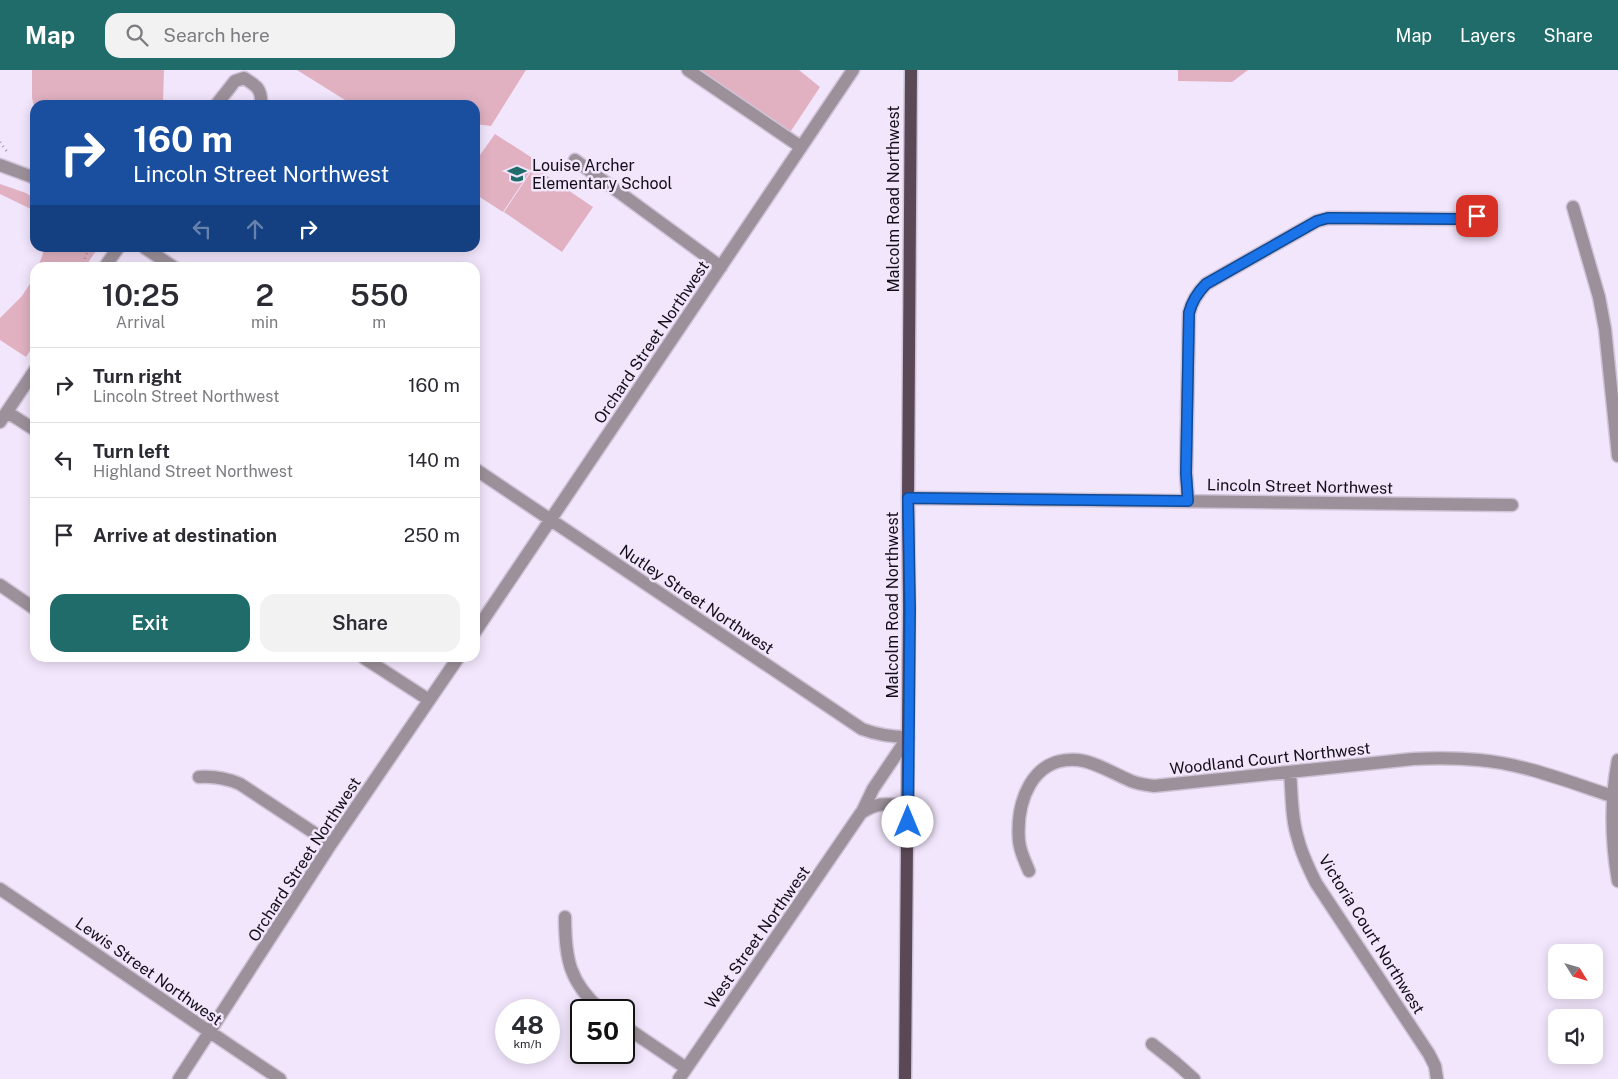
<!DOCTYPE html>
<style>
:root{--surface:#fff;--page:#f2f2f3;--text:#2b2b33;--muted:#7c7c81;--line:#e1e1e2;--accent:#206c6a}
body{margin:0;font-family:"Public Sans",sans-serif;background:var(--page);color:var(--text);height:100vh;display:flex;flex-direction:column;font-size:19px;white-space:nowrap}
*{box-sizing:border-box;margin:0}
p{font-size:16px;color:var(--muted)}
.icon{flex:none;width:28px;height:28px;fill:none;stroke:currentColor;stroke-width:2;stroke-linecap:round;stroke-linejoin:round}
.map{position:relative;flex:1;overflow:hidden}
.drawer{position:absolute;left:30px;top:192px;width:450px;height:400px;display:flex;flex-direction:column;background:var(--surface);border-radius:15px;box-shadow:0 2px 12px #0003}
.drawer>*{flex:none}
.top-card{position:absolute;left:30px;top:30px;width:450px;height:152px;border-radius:15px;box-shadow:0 2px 12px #0003;background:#1a4fa0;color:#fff;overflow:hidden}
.needle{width:32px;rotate:127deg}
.buttons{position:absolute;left:1548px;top:874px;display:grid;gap:10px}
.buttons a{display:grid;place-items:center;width:55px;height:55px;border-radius:10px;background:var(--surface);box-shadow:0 2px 12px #0003;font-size:25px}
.speed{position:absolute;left:495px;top:929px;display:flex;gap:10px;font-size:25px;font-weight:700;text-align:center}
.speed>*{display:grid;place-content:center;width:65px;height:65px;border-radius:50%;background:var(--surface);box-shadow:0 2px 12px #0003;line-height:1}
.speed small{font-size:12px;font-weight:400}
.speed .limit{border:2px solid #111;border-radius:8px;background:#fff;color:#111}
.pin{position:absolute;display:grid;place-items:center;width:42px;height:42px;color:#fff;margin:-21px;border-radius:10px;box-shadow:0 2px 8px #0006}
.me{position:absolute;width:55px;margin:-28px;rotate:0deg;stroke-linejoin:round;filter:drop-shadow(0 0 4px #0008)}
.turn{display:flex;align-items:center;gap:18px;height:105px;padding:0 20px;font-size:22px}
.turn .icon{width:65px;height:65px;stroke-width:2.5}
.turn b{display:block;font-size:35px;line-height:42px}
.lanes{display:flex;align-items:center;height:48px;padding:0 20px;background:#0003;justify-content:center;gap:25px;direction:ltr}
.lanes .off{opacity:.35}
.eta{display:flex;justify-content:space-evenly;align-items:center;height:85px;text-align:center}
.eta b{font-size:30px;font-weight:600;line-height:35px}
.action{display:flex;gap:10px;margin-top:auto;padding:10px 20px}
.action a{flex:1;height:58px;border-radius:15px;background:var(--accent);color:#fff;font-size:20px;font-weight:600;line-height:58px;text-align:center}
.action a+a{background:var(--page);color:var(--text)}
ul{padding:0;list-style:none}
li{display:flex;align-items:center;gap:15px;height:75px;padding:0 20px;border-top:1px solid var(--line)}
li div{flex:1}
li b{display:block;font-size:19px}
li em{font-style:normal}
header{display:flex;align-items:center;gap:30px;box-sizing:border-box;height:70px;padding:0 25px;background:var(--accent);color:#fff}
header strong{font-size:24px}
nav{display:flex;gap:28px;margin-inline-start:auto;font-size:18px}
.search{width:350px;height:45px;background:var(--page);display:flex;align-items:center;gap:12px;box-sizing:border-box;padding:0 18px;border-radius:15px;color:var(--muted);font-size:19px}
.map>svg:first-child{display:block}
</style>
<header>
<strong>Map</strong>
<div class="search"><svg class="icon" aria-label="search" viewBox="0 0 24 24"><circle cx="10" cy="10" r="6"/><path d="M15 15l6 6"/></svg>Search here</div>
<nav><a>Map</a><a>Layers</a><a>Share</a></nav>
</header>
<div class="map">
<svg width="1618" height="1009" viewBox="0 0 1618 1009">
<rect width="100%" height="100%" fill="#f2e6fc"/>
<!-- green -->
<path fill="#e1b1c2" d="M 32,0 L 164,0 L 163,34 L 35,35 L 35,40 L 32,28 Z
M 297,0 L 526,0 L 491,56 L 475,54 L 475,35 L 353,35 Z
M 693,0 L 799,0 L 820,17 L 789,64 Z
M 1178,0 L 1248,0 L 1232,12 L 1178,11 Z
M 495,64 L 537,91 L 503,142 L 475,124 L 475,92 Z
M 534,97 L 593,137 L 562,182 L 504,142 Z
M 0,114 L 26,123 L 35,129 L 35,141 L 0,124 Z
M 45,178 L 98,178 L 85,197 L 38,197 Z
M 35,206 L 35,273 L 26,287 L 0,270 L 0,248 L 22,226 Z"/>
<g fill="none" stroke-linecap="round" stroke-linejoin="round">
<!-- minor casing -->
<g stroke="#cec3d7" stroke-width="15">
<path id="minor" d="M 688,0 L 801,77
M 216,35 L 235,11 L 244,8 C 257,16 262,19 261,35
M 575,90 L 721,197
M 0,95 L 35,108
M 1573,137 L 1599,227 L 1605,259 L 1618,386
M 145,178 L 175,198
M 104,198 L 118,178
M 7,342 L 35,360
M 0,352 L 35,300
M 475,399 L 862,659 C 878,665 891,667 908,667
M 908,428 L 1512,435
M 1188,431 L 1186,403 L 1189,243 C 1192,231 1197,223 1206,214 L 1317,151 L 1329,148 L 1456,149 L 1477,146
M 0,515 L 35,539
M 475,562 L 853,0
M 364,588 L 429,630
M 1618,690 C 1610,731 1611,770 1618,811
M 1290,702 C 1292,724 1291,748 1298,769 C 1302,785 1309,799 1316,813 L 1429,984 L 1435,996 L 1437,1009
M 199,707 C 214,706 226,708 240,714 L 331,774
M 862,742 L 873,719 L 908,667
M 1029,801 C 1025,791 1020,782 1019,771 C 1016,733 1031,686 1078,690 C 1096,692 1114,704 1131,711 C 1138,714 1146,715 1154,716 L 1413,689 C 1435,688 1457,688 1479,690 C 1525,694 1569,712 1612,726
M 0,819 C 94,882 186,947 280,1009
M 565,847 C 565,888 569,912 601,940
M 624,956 L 686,998
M 1152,974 L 1176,993 L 1194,1009
M 179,1009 L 331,774 L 458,588
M 679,1009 L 861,743 C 879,731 887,734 908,736"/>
</g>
<!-- major casing -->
<g stroke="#cec3d7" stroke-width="15">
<path id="major" d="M 905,1009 L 909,538 L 908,428 L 911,0"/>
</g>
<!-- path -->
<path stroke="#9e95a6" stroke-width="2.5" stroke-dasharray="1 4" stroke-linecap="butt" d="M 0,72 L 8,83
M 81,198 L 87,183 L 85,178
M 32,270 L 35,265"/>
<!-- minor -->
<use href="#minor" stroke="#9c919a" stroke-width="12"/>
<!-- major -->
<use href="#major" stroke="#5a4857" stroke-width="12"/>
</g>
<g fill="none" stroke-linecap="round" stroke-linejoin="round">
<!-- route casing -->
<g stroke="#114b97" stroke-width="12">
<path id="route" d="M 908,752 L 910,538 L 908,428 L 1188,431 L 1186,403 L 1189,243 C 1192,231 1197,223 1206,214 L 1317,151 L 1328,148 L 1456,149 L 1477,146"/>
</g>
<!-- route -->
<use href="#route" stroke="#1a73e8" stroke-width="9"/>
</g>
<!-- icons -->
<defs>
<g id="school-bare" transform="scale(1.5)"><path d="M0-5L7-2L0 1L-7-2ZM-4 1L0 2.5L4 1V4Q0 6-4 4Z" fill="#206c6a" stroke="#f2e6fc" stroke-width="2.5" paint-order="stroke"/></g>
</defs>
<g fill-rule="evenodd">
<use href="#school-bare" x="517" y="104"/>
</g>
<g text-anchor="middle" stroke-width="5" stroke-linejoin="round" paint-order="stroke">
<!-- poi labels -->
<g font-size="16" fill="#120d16" stroke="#f2e6fc" text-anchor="start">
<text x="532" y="101">Louise Archer<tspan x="532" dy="18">Elementary School</tspan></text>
</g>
<!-- street labels -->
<g font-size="16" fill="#120d16" stroke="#f2e6fc">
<text transform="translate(893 129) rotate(-90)" y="6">Malcolm Road Northwest</text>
<text transform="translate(651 272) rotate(-56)" y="6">Orchard Street Northwest</text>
<text transform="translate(1300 416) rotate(1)" y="6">Lincoln Street Northwest</text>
<text transform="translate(697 529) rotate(34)" y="6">Nutley Street Northwest</text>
<text transform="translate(892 535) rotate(-90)" y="6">Malcolm Road Northwest</text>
<text transform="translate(1270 688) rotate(-6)" y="6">Woodland Court Northwest</text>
<text transform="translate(304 789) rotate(-57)" y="6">Orchard Street Northwest</text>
<text transform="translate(1372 864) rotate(58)" y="6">Victoria Court Northwest</text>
<text transform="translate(757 867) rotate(-55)" y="6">West Street Northwest</text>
<text transform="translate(149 901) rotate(35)" y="6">Lewis Street Northwest</text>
</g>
</g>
</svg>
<div class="buttons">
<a><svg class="needle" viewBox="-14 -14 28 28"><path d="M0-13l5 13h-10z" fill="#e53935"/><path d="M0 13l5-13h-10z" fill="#7c7c81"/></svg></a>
<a><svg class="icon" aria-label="sound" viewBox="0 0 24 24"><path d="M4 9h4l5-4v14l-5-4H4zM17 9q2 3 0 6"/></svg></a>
</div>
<div class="speed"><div>48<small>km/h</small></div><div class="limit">50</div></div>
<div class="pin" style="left:1477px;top:146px;background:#d93025"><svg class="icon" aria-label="arrive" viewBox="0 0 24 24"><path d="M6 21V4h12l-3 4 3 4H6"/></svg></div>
<svg class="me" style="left:908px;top:752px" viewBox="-20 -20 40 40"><circle r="19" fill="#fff"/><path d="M0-13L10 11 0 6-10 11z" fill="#1a73e8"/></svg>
<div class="top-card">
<div class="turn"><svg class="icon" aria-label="right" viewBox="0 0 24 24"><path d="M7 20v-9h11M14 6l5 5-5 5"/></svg><div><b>160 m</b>Lincoln Street Northwest</div></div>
<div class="lanes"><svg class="icon off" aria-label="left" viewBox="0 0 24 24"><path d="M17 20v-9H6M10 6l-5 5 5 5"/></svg><svg class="icon off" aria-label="ahead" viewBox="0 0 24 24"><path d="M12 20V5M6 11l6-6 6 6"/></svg><svg class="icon" aria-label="right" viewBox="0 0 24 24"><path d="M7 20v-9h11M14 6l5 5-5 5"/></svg></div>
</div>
<section class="drawer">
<div class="eta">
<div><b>10:25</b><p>Arrival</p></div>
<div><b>2</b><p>min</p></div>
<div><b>550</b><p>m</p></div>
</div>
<ul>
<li><svg class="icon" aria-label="right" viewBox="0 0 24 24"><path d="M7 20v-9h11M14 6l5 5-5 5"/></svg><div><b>Turn right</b><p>Lincoln Street Northwest</p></div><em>160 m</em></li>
<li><svg class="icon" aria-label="left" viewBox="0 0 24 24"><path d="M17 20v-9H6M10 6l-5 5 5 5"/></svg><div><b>Turn left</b><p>Highland Street Northwest</p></div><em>140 m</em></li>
<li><svg class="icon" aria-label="arrive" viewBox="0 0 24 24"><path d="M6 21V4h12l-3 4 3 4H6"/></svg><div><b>Arrive at destination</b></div><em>250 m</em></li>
</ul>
<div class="action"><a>Exit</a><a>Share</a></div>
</section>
</div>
